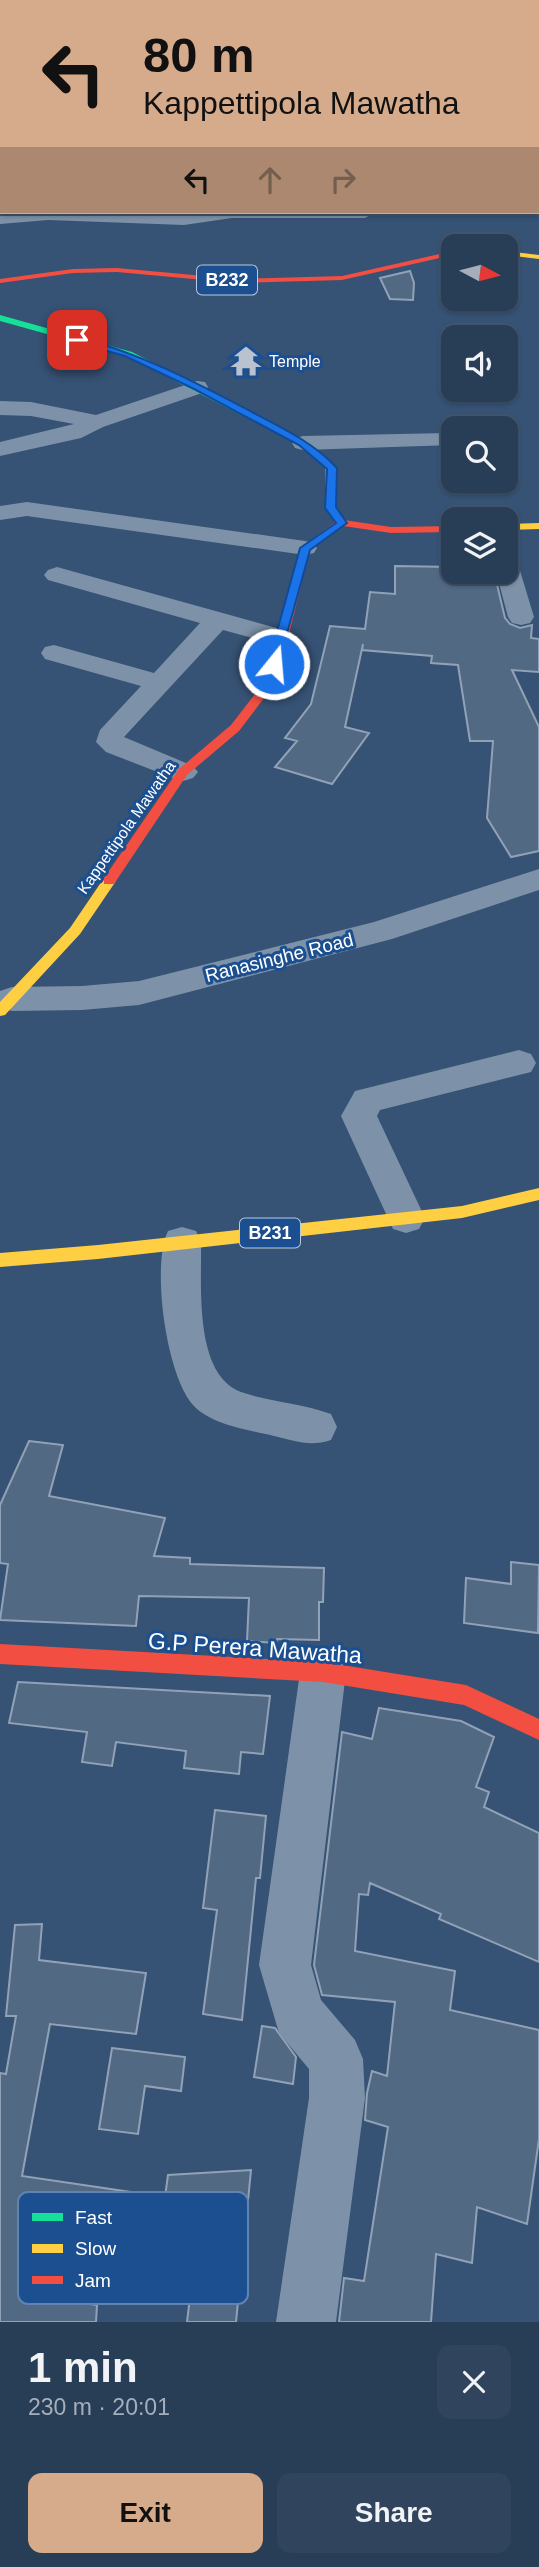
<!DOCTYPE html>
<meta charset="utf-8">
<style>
:root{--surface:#283e57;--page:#30455d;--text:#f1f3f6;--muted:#a5aeba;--line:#44576d;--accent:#d6ab8b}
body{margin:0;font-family:Helvetica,sans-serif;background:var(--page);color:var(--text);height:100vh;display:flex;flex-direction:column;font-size:26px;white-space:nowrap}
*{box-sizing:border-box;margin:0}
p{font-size:23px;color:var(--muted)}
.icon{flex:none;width:38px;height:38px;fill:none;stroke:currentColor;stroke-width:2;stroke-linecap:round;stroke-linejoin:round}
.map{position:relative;height:2322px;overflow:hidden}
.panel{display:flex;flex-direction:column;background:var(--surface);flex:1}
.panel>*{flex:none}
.hud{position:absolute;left:0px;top:0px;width:539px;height:214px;box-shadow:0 2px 5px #0004,0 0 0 2px var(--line);background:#d6ab8b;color:#111;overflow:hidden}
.needle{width:46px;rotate:97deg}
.fabs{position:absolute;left:441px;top:234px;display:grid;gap:14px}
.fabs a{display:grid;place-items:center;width:77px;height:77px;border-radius:14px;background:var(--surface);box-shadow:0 2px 5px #0004,0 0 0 2px var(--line);font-size:35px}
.pin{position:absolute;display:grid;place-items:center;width:60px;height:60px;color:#fff;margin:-30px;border-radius:14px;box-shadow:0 4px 10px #0006}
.me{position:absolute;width:77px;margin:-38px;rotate:17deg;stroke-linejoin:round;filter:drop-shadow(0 0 5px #0008)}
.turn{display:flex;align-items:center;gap:24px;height:147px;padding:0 28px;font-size:32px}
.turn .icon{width:91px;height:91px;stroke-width:2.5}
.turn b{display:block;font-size:49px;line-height:60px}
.lanes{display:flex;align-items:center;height:66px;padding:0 28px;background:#0003;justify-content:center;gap:35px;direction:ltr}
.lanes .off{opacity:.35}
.round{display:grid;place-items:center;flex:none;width:74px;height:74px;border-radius:14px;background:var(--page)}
.head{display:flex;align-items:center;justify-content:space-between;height:119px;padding:0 28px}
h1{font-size:42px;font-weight:800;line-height:52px}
.action{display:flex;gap:14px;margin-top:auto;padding:14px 28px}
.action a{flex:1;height:80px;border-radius:14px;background:var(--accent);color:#111;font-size:28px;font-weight:800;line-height:80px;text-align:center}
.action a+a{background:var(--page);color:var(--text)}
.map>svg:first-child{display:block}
</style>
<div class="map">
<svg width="539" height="2322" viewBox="0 0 539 2322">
<rect width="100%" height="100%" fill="#365274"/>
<!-- building -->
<path fill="#526984" stroke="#92a2b6" stroke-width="2" d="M 410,271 L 414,283 L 413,300 L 390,299 L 380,278 Z
M 395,566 L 453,567 L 453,572 L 494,572 L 505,618 L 510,624 L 520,628 L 532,625 L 531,638 L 539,639 L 539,672 L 512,670 L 539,727 L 539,851 L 511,857 L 487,818 L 493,741 L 470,741 L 458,665 L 431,663 L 432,656 L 362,650 L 363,644 L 345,727 L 369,733 L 332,784 L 275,767 L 297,741 L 285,738 L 311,704 L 330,626 L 365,629 L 370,592 L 395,594 Z
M 29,1441 L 63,1445 L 49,1496 L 165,1518 L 154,1556 L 190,1558 L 190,1564 L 324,1568 L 323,1602 L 319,1602 L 319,1640 L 277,1639 L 276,1643 L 247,1641 L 249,1598 L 139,1596 L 136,1626 L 0,1620 L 8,1564 L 0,1563 L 0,1505 Z
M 511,1562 L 539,1565 L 538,1633 L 464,1623 L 466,1578 L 511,1584 Z
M 18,1682 L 270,1696 L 263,1754 L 241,1752 L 239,1774 L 184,1768 L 186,1751 L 116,1742 L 112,1766 L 82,1762 L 87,1732 L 9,1723 Z
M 379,1708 L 461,1721 L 494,1737 L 476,1787 L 489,1792 L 484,1807 L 539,1833 L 539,1962 L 439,1919 L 441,1914 L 370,1883 L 368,1895 L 359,1894 L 355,1951 L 455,1971 L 450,2010 L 539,2030 L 539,2139 L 527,2224 L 477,2207 L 472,2263 L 436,2254 L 431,2322 L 339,2322 L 344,2278 L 364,2281 L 388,2127 L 365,2120 L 367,2093 L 372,2071 L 387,2076 L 395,2002 L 322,1995 L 314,1965 L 342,1732 L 372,1739 Z
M 215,1810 L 266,1816 L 260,1878 L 256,1878 L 242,2020 L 203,2014 L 217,1910 L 203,1908 Z
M 42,1924 L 39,1960 L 146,1973 L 136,2034 L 50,2024 L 22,2176 L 165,2197 L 168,2175 L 251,2170 L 236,2322 L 187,2322 L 193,2272 L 156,2267 L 160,2241 L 38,2223 L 26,2295 L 97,2305 L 96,2322 L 0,2322 L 0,2073 L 6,2074 L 16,2016 L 6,2016 L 15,1925 Z
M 262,2026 L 275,2028 L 296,2057 L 293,2084 L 254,2077 Z
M 112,2048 L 185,2057 L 181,2091 L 145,2086 L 138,2134 L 99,2129 Z"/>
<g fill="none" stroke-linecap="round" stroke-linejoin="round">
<!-- street -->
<path fill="#7d92a8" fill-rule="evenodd" d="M 22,212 L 184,215 L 203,212 L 374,213 L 365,218 L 232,218 L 184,225 L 48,220 L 0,224 L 0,214 Z
M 197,381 L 205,382 L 208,387 L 205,392 L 103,427 L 81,438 L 0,456 L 0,442 L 74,424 L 31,416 L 0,415 L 0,401 L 31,402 L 96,415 Z
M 447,433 L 453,435 L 453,445 L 303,450 L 295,448 L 292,443 L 295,438 L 303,436 Z
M 27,502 L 305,541 L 314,543 L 317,548 L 314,553 L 305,555 L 27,516 L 0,520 L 0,506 Z
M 506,557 L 515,559 L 518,564 L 534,617 L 530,623 L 521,625 L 512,623 L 508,617 L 496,572 L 506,572 Z
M 57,567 L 291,632 L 295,638 L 291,644 L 282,646 L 223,630 L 124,737 L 193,766 L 198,772 L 193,778 L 183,781 L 173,778 L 106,752 L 96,742 L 100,730 L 141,686 L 45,659 L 41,653 L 45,647 L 54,645 L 154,673 L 200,623 L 48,580 L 44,575 L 48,570 Z
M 539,869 L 539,890 L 392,939 L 139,1005 L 82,1010 L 12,1011 L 0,1007 L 0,991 L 12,987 L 82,986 L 139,981 L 374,922 Z
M 519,1050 L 531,1054 L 536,1063 L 531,1072 L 380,1110 L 377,1116 L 425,1218 L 419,1229 L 406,1233 L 393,1229 L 341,1116 L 355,1091 Z
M 182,1227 L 196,1231 L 201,1242 C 202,1283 193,1374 241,1392 C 270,1402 302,1403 331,1414 L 337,1427 L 331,1440 C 310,1447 295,1441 274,1436 C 249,1430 212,1425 194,1406 C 166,1377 151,1265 168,1231 Z
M 323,1649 L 340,1656 L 346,1672 L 311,1965 L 321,2000 L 355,2040 L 363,2059 L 365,2098 L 336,2322 L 276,2322 L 309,2098 L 309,2069 L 279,2033 L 259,1965 L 300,1672 L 306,1656 Z"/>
<!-- fast -->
<path fill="#16e098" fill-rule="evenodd" d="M 0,315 L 132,352 L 306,441 L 335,467 L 327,469 L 300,445 L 126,356 L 0,321 Z"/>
<!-- slow -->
<path fill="#ffcf43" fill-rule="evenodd" d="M 506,251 L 539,255 L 539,259 L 506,255 Z
M 539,523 L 539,529 L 506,530 L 506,524 Z
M 109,877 L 116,881 L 80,934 L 5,1015 L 0,1016 L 0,1002 L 70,928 L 104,878 Z
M 539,1188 L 539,1200 L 462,1218 L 98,1259 L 0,1267 L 0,1253 L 98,1245 L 462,1206 Z"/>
<!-- jam -->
<path fill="#f24e42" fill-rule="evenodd" d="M 453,251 L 453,255 L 342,280 L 237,283 L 117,272 L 73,273 L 0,283 L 0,279 L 73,269 L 117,268 L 237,279 L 342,276 Z
M 330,464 L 335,467 L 335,508 L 344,520 L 391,527 L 453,526 L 453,532 L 391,533 L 343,526 L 310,549 L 288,638 L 271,689 L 239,731 L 187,775 L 114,884 L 104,884 L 104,878 L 179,769 L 231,725 L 259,689 L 276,638 L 300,548 L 335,522 L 325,508 L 325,467 Z
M 0,1644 L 323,1662 L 466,1685 L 539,1719 L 539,1740 L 464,1705 L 323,1682 L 0,1664 Z"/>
</g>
<!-- route -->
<path fill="#1a73e8" stroke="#114b97" stroke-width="2" d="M 77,337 C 140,353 195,382 252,412 C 282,428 313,442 337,468 L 336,507 L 347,523 L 310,550 L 278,666 L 268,664 L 300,548 L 336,523 L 325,508 L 327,469 L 299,445 L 194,389 L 125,356 L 74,342 L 74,338 Z"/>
<!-- icons -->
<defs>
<g id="temple-bare" transform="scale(2.415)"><path d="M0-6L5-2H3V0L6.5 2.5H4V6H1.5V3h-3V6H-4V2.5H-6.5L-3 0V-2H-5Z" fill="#b9c2ce" stroke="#1b4f8f" stroke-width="2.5" paint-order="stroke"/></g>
</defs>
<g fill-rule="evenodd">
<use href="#temple-bare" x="246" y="361"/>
</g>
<g text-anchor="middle" stroke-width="6" stroke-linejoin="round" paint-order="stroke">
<!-- far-poi labels -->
<g font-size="16" fill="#fff" stroke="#1b4f8f" text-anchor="start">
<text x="269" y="367">Temple</text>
</g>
<!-- far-street labels -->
<g font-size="16" fill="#fff" stroke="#1b4f8f">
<text transform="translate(126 827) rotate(-55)" y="6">Kappettipola Mawatha</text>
</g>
<!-- shield labels -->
<g fill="#1b4f8f" stroke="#bbcadd" stroke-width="2">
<rect x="197" y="265.5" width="60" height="29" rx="5"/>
<rect x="240" y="1218.5" width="60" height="29" rx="5"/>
</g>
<g font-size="18" font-weight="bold" fill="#fff">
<text x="227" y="286">B232</text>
<text x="270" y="1239">B231</text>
</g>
<!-- street labels -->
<g font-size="19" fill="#fff" stroke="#1b4f8f">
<text transform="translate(279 957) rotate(-14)" y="7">Ranasinghe Road</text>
</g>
<!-- near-street labels -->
<g font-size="23" fill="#fff" stroke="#1b4f8f">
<text transform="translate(255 1648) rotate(4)" y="8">G.P Perera Mawatha</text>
</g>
</g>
<!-- legend -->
<rect x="18" y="2192" width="230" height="112" rx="10" fill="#1b4f8f" stroke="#5f84b1" stroke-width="2"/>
<rect x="32" y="2213" width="31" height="8" fill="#16e098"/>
<rect x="32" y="2244" width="31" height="9" fill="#ffcf43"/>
<rect x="32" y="2276" width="31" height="8" fill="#f24e42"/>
<g font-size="19" fill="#fff">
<text x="75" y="2224">Fast</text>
<text x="75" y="2255">Slow</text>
<text x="75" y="2287">Jam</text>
</g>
</svg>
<div class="fabs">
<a><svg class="needle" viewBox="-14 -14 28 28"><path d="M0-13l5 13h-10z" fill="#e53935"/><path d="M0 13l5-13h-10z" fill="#a5aeba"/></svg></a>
<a><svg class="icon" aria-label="sound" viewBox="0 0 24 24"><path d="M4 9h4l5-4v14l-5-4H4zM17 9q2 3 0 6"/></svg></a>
<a><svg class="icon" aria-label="search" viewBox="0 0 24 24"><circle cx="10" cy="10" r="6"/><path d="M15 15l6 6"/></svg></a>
<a><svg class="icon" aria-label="layers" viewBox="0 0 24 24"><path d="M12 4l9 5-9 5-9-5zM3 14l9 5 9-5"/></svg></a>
</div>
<div class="pin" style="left:77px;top:340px;background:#d93025"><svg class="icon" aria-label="arrive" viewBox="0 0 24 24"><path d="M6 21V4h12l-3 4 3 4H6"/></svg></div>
<svg class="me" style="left:274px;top:664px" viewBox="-20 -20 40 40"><circle r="17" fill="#1a73e8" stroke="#fff" stroke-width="3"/><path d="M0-11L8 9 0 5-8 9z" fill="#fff"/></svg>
<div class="hud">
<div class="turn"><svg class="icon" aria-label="left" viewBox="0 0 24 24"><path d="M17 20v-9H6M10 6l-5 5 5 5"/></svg><div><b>80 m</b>Kappettipola Mawatha</div></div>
<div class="lanes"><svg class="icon" aria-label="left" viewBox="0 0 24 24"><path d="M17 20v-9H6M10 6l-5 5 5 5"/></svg><svg class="icon off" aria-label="ahead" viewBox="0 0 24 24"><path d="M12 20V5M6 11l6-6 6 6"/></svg><svg class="icon off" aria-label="right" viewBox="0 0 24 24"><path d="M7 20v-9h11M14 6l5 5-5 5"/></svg></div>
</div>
</div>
<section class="panel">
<div class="head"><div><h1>1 min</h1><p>230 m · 20:01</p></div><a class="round"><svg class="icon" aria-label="close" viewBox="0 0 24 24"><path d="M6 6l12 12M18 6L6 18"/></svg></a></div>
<div class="action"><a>Exit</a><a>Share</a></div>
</section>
